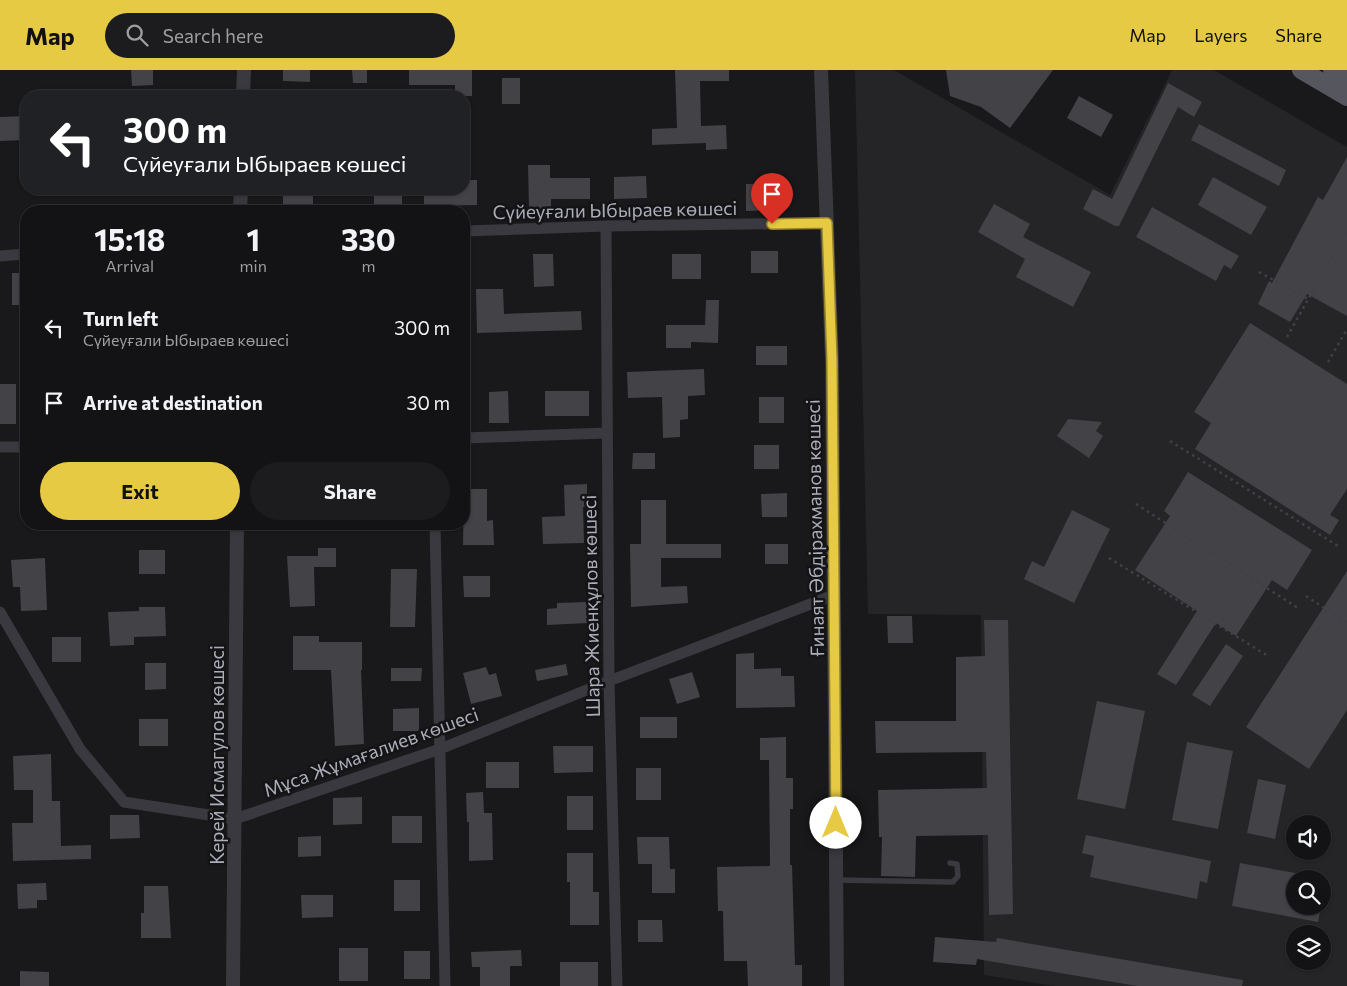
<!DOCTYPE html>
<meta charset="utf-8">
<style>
:root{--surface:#131214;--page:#1c1b1d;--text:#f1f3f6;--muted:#9d9ea0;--line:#323234;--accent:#e6ca44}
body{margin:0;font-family:Commissioner,sans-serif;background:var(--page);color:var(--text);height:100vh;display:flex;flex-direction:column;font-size:19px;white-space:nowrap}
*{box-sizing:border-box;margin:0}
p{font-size:16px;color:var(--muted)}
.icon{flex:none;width:28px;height:28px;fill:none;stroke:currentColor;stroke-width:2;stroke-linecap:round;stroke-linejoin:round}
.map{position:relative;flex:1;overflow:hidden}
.drawer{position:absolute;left:20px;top:135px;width:450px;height:325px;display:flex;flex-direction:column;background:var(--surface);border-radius:20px;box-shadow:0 1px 4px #0004,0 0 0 1px var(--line)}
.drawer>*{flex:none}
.hud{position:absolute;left:20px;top:20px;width:450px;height:105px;border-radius:20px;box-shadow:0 1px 4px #0004,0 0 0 1px var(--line);background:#202124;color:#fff;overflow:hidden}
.fabs{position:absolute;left:1286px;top:745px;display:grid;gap:10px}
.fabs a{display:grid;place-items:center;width:45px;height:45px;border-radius:50%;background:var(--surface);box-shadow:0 1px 4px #0004,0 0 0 1px var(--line);font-size:25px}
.pin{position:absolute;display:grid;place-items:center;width:42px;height:42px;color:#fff;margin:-51px -21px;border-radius:50% 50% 50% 0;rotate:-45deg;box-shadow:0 0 5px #0007}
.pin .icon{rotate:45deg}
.me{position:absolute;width:55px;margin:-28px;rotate:0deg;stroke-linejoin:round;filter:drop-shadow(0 0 4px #0008)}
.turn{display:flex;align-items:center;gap:18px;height:105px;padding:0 20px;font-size:22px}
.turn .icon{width:65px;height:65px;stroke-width:2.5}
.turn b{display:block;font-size:35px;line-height:42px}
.eta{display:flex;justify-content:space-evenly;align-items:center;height:85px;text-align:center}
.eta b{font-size:30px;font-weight:700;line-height:35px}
.button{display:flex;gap:10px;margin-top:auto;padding:10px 20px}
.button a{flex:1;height:58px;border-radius:30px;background:var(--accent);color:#111;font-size:20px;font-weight:700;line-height:58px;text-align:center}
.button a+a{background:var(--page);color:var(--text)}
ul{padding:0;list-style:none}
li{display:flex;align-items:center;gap:15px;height:75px;padding:0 20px}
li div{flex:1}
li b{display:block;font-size:19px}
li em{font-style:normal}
header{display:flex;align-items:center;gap:30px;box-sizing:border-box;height:70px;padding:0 25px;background:var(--accent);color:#111}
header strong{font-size:24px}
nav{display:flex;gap:28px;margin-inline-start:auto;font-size:18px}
.search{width:350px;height:45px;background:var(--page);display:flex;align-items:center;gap:12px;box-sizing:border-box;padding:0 18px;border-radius:28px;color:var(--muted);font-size:19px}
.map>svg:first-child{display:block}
</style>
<header>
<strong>Map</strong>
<div class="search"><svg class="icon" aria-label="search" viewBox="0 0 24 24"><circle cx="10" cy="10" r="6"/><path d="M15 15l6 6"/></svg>Search here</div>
<nav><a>Map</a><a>Layers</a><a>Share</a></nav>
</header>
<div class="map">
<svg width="1347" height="916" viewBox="0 0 1347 916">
<rect width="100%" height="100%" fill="#19181a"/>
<!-- built -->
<path fill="#252427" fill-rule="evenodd" d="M 855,0 L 894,0 L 1110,125 L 1172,0 L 1214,0 L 1347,77 L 1347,916 L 1055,916 L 984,905 L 981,545 L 868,544 ZM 1295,754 L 1322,754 L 1322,781 L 1295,781 ZM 1295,809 L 1322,809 L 1322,836 L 1295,836 ZM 1295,864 L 1322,864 L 1322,891 L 1295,891 Z"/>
<!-- building -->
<path fill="#434247" d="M 131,0 L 153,0 L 153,15 L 132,16 Z
M 283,0 L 310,0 L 310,12 L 283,11 Z
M 352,0 L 367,0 L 367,13 L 353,13 Z
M 409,0 L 472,0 L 472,26 L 455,26 L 455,15 L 409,15 Z
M 675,0 L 729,0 L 729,11 L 700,11 L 701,56 L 726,55 L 727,79 L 706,80 L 706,73 L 652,75 L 652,59 L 677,58 Z
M 946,0 L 1053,0 L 1010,58 L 981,37 L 950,26 Z
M 502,8 L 520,8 L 520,34 L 502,34 Z
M 1168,13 L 1202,32 L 1194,47 L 1178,37 L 1119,156 L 1115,156 L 1083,139 L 1093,119 L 1112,129 Z
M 1079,26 L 1113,45 L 1101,67 L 1067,48 Z
M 26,46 L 26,70 L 0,71 L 0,47 Z
M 1199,54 L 1286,100 L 1279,116 L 1191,70 Z
M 1347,87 L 1347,246 L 1307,224 L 1290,252 L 1258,234 L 1269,211 L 1272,213 L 1318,127 L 1323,130 Z
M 528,95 L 550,95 L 550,108 L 590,108 L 590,129 L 551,129 L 551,139 L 529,139 Z
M 646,106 L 647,128 L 614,129 L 614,107 Z
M 1213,107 L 1267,137 L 1251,165 L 1198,135 Z
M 464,110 L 477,110 L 477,135 L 424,136 L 424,119 L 464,119 Z
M 779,113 L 780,140 L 746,141 L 746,114 Z
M 374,119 L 402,119 L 402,137 L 374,137 Z
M 283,121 L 313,121 L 313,141 L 283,141 Z
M 994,134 L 1030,154 L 1023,167 L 1091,202 L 1073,237 L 1016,207 L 1025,189 L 978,162 Z
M 1152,137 L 1239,186 L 1231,199 L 1224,195 L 1216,211 L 1136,167 Z
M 751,181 L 778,181 L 778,203 L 751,203 Z
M 533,184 L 553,184 L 554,216 L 534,217 Z
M 672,184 L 701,184 L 701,209 L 672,209 Z
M 12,203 L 26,203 L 26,235 L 12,235 Z
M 476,219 L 503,219 L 504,244 L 581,241 L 582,260 L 477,263 Z
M 706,230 L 719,230 L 718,273 L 691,272 L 691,278 L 666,278 L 666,255 L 705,255 Z
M 1250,253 L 1347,314 L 1347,419 L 1330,445 L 1339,450 L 1330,465 L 1195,379 L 1211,353 L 1194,342 Z
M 756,276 L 787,276 L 787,295 L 756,295 Z
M 704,299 L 705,325 L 688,326 L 688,349 L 680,350 L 680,367 L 663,368 L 662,327 L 628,328 L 627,302 Z
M 0,314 L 16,314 L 16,354 L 0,354 Z
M 508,321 L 509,353 L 489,353 L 489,322 Z
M 545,321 L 589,321 L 589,346 L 545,346 Z
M 759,327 L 784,327 L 784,353 L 759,353 Z
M 1068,349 L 1102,352 L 1096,361 L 1103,366 L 1089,388 L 1057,366 Z
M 754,375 L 779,375 L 779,399 L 754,399 Z
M 633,383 L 655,383 L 655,399 L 632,399 Z
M 1188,402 L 1312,480 L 1287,520 L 1272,510 L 1236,566 L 1216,553 L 1176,615 L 1157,604 L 1197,541 L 1135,500 L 1170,446 L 1164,441 Z
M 587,414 L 587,437 L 583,437 L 584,473 L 543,474 L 542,447 L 565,446 L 564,415 Z
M 464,419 L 487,419 L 487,451 L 493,450 L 494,475 L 463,475 Z
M 787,423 L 787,447 L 762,447 L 761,424 Z
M 641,430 L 666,430 L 666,474 L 721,474 L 721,488 L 661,488 L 661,517 L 687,516 L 688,533 L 631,537 L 630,474 L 641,474 Z
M 1072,440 L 1110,459 L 1074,533 L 1024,509 L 1032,491 L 1044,497 Z
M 765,474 L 788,474 L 788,494 L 765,494 Z
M 318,478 L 336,478 L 336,497 L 314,497 L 315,536 L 290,537 L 287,486 L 318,486 Z
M 139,480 L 165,480 L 165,504 L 139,504 Z
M 45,488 L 47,540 L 21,541 L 20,517 L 13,517 L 11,490 Z
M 391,499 L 417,499 L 415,557 L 390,557 Z
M 1347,501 L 1347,640 L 1309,699 L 1246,657 Z
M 463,506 L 490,506 L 490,527 L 464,527 Z
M 587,532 L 588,553 L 547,555 L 547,539 L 557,538 L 557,533 Z
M 139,537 L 165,537 L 166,566 L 134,567 L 134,575 L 110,576 L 108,542 L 139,541 Z
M 887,546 L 912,546 L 913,573 L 888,573 Z
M 984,550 L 1008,550 L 1013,844 L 989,845 L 988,765 L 916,766 L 915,807 L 881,806 L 882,767 L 879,767 L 878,720 L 987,718 L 986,682 L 876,683 L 875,651 L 956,651 L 956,587 L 985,586 Z
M 293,566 L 319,566 L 319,572 L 362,572 L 362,600 L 361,600 L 364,674 L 335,676 L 331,600 L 293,600 Z
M 52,567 L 81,567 L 81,592 L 52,592 Z
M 1226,574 L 1243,586 L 1210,636 L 1192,625 Z
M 754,583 L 754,599 L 781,598 L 781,606 L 794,606 L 795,637 L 736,638 L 736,584 Z
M 145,593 L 166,593 L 166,619 L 145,620 Z
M 566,594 L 568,605 L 537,611 L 535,600 Z
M 486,597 L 489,605 L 496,603 L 502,626 L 471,634 L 463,603 Z
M 391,598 L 422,598 L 421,611 L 391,611 Z
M 692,602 L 700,627 L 677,634 L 669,609 Z
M 1097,631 L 1145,641 L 1125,739 L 1077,729 Z
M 419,638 L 419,661 L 393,661 L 393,639 Z
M 640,647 L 677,647 L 677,668 L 640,668 Z
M 139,649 L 168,649 L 168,676 L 139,676 Z
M 786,667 L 786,708 L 793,708 L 793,739 L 790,739 L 790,795 L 792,795 L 795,895 L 802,895 L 802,916 L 748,916 L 747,891 L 724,891 L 723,841 L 718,841 L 717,797 L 770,796 L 769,690 L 760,690 L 760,668 Z
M 1187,672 L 1233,681 L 1218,759 L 1172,750 Z
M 553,676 L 593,676 L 593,702 L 554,703 Z
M 51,684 L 52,731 L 60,731 L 61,776 L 91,775 L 91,789 L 13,791 L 12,753 L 33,753 L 33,720 L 14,720 L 13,686 Z
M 486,692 L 519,692 L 519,718 L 486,718 Z
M 636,698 L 661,698 L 661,730 L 636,730 Z
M 1258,709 L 1286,715 L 1275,769 L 1247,763 Z
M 483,722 L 484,743 L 492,743 L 493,790 L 469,791 L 469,752 L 467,752 L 466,723 Z
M 567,726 L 593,726 L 593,760 L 567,760 Z
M 362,727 L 362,754 L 333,755 L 333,728 Z
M 110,745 L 139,745 L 140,768 L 110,769 Z
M 392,746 L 422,746 L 422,773 L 392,773 Z
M 1086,765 L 1211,791 L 1207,813 L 1200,811 L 1197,829 L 1090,807 L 1094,786 L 1082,783 Z
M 321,766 L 321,786 L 298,787 L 298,767 Z
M 637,767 L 669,767 L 670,799 L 675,799 L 675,823 L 652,823 L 652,794 L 638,794 Z
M 567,783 L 593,783 L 593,822 L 599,822 L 599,855 L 570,855 L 570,812 L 567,812 Z
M 1240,793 L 1295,803 L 1295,836 L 1321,836 L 1318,852 L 1232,836 Z
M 394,810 L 420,810 L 420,841 L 394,841 Z
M 46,813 L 47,830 L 37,830 L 37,838 L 18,839 L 17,814 Z
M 144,816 L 168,816 L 171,868 L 141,868 L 141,843 L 144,843 Z
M 301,825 L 333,825 L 333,847 L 302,848 Z
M 638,850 L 662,850 L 663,872 L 638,872 Z
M 935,867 L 996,872 L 997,868 L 1243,910 L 1242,916 L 1137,916 L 977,889 L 976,895 L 933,892 Z
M 339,878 L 368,878 L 368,911 L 339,911 Z
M 521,880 L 522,896 L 510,896 L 510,916 L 480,916 L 480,897 L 472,897 L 471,882 Z
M 404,881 L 430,881 L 430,909 L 404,909 Z
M 560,892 L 598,892 L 598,916 L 560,916 Z
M 20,901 L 49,902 L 49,916 L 20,916 Z"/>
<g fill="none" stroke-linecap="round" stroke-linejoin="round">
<!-- path -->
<path stroke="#404046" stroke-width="2.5" stroke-dasharray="2.5 4" stroke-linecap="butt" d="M 1259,202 L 1308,229
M 1287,267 L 1347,160
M 1328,292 L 1347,259
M 1170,371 L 1338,476
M 1136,434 L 1298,538
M 1109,488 L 1268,586
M 1306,526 L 1347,553"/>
<!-- service -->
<path stroke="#3a393f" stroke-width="5.5" d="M 836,810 L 953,812 L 958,806 L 957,794 L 950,793"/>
<!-- minor -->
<path stroke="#3a393f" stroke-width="11" d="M 606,156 L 609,611 L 617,916
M 464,161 L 606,156 L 827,153
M 0,186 L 26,184
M 464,368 L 606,363
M 0,377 L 26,377
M 435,454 L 445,916
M 0,542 L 80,679 L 124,732 L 235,749 L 440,679 L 609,611 L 834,525"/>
<!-- tertiary -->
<path stroke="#3a393f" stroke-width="14" d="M 821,0 L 832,290 L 837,916
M 243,26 L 244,0
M 240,141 L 241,119
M 233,916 L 237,454"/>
<!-- primary -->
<path stroke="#56565e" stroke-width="18" d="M 1301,0 L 1347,27
M 1332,0 L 1347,9"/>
</g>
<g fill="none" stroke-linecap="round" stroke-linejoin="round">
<!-- route casing -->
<g stroke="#96832c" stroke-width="12">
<path id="route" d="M 772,154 L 827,153 L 832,290 L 836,753"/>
</g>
<!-- route -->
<use href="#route" stroke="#e6ca44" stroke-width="9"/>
</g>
<g text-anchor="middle" stroke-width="5" stroke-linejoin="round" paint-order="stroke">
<!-- street labels -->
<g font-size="19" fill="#abadb9" stroke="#141315">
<text transform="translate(615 140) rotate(-1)" y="7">Сүйеуғали Ыбыраев көшесi</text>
<text transform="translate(815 458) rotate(-91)" y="7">Ғинаят Әбдірахманов көшесі</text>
<text transform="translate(591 536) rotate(-91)" y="7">Шара Жиенқұлов көшесі</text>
<text transform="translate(371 682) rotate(-20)" y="7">Мұса Жұмағалиев көшесі</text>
<text transform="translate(217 685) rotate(-90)" y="7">Керей Исмагулов көшесі</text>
</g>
</g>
</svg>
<div class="fabs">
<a><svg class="icon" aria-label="sound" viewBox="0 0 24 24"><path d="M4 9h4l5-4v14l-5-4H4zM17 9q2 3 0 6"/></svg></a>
<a><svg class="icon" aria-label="search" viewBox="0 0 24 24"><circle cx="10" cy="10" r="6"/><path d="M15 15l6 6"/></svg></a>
<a><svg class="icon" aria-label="layers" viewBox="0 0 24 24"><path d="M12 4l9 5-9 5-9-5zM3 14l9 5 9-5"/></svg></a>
</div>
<div class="pin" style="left:772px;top:154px;background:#d93025"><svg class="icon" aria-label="arrive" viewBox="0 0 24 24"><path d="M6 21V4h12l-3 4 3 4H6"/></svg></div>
<svg class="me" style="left:836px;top:753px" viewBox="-20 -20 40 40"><circle r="19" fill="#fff"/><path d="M0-13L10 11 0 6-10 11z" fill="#e6ca44"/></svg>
<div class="hud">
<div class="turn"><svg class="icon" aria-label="left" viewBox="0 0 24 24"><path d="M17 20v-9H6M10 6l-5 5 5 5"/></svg><div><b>300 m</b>Сүйеуғали Ыбыраев көшесi</div></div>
</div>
<section class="drawer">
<div class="eta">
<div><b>15:18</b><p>Arrival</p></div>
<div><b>1</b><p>min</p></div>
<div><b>330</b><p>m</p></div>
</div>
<ul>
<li><svg class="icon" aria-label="left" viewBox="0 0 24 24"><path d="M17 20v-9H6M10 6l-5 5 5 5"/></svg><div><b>Turn left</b><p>Сүйеуғали Ыбыраев көшесi</p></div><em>300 m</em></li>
<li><svg class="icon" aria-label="arrive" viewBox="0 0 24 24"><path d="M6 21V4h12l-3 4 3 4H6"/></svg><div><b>Arrive at destination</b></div><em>30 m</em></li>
</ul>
<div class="button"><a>Exit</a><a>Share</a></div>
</section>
</div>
